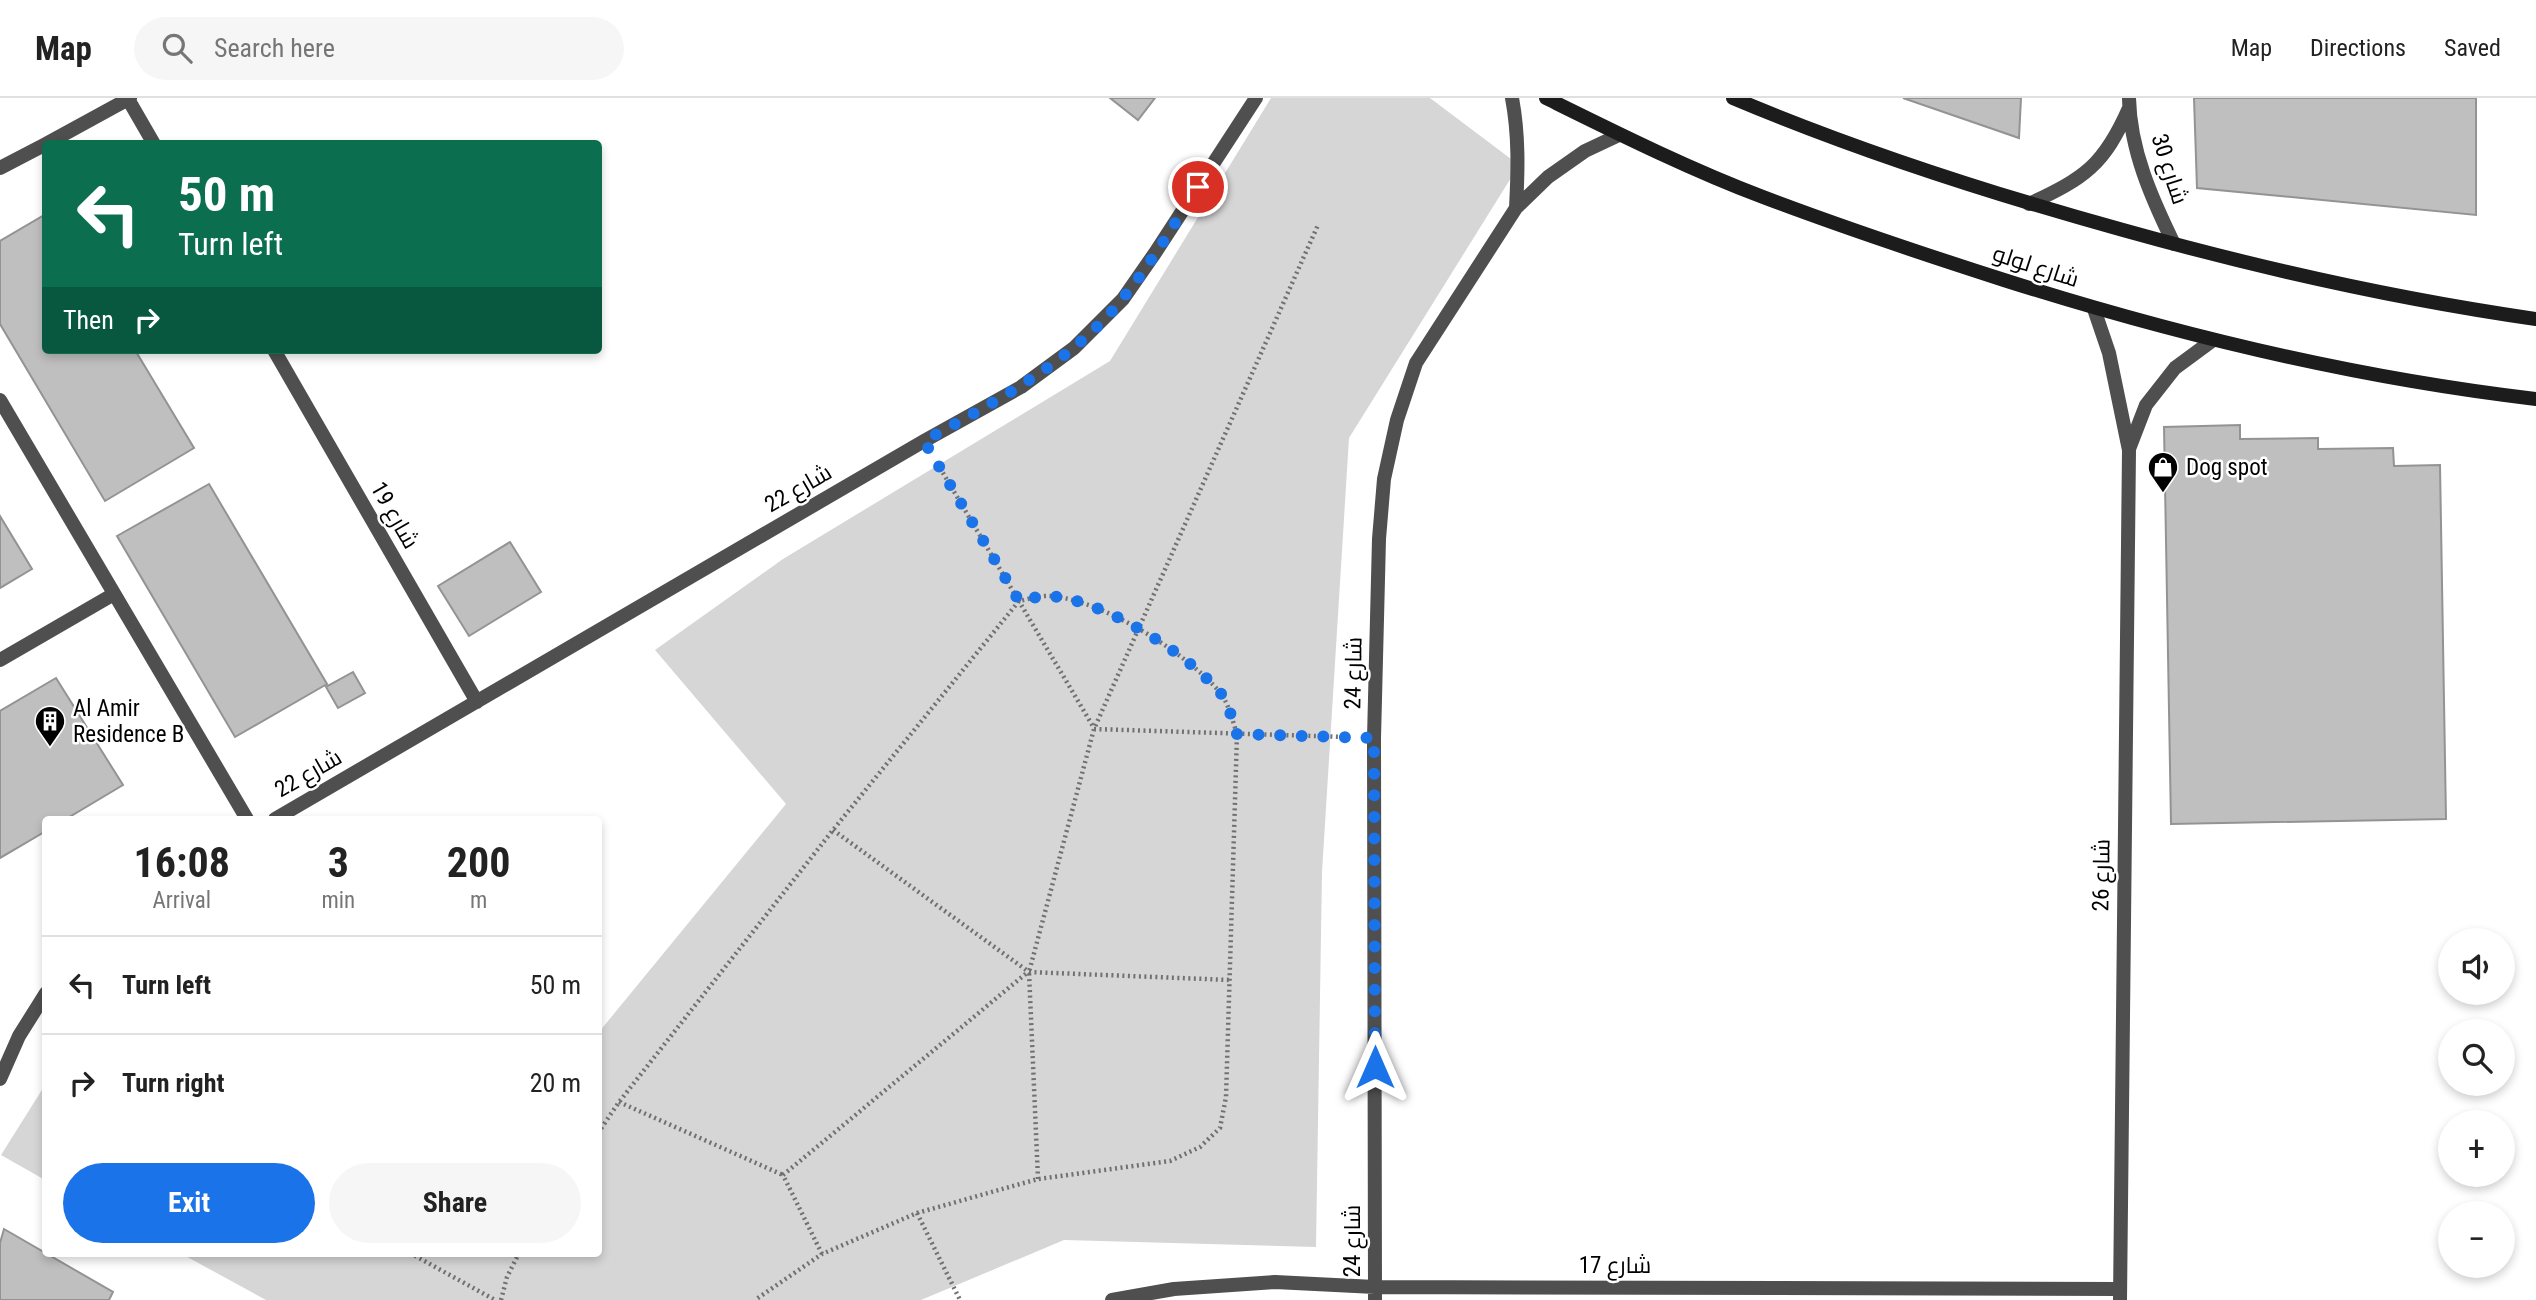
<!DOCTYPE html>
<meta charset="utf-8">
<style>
:root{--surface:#fff;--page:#f6f6f6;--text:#222;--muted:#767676;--line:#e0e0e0;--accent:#1a73e8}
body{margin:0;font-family:"Roboto Condensed",Cairo,sans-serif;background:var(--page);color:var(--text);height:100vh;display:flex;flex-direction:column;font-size:26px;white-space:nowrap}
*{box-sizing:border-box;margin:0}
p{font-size:23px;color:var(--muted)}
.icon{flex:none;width:38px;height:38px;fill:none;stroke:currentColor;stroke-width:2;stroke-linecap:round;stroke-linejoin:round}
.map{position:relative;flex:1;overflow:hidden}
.sheet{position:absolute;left:42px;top:718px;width:560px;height:441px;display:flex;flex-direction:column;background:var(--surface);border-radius:7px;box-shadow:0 4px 10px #0003}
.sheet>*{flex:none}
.top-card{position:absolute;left:42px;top:42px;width:560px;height:214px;border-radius:7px;box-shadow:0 4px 10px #0003;background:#0b6e4f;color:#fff;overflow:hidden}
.buttons{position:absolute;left:2438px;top:830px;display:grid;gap:14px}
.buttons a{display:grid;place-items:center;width:77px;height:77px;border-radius:50%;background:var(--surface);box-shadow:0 4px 10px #0003;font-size:35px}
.pin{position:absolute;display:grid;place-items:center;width:60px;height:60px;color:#fff;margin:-30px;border:4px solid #fff;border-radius:50%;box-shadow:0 2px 7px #0007}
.me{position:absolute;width:77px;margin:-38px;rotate:0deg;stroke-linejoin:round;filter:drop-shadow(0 0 5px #0008)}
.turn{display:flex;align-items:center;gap:24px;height:147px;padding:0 21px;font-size:32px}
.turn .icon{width:91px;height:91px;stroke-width:2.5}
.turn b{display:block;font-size:49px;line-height:60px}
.then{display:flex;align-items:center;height:66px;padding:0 21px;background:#0003;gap:14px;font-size:26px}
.eta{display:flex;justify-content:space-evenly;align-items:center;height:119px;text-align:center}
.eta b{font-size:42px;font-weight:700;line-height:49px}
.primary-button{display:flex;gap:14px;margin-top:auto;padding:14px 21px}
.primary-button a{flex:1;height:80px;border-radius:42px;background:var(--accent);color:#fff;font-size:28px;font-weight:700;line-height:80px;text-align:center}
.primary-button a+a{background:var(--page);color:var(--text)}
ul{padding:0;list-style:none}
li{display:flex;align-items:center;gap:21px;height:98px;padding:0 21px;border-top:2px solid var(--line)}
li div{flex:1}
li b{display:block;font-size:26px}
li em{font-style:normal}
header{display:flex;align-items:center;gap:42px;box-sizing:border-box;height:98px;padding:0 35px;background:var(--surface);border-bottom:2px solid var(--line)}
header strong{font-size:33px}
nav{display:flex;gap:38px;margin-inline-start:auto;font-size:24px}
.search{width:490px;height:63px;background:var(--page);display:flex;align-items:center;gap:18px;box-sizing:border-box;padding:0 24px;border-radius:38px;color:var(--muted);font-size:26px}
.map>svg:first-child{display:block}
</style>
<header>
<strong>Map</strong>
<div class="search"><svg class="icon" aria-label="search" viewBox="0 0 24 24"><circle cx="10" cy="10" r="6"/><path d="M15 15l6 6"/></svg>Search here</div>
<nav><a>Map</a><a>Directions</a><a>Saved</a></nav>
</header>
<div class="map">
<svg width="2536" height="1202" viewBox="0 0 2536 1202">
<rect width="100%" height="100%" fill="#fff"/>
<!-- green -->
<path fill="#d6d6d6" d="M 1271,0 L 1430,0 L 1519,67 L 1349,340 L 1322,774 L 1316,1149 L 1064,1142 L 921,1202 L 266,1202 L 180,1155 L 598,1155 L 599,934 L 786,706 L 655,552 L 783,461 L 1110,263 Z
M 45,987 L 45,1082 L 1,1057 Z"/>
<!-- building -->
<path fill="#bfbfbf" stroke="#939393" stroke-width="2" d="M 1110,0 L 1155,0 L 1138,22 Z
M 1903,0 L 2021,0 L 2019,40 Z
M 2194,0 L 2476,0 L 2476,117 L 2197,90 Z
M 46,116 L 46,252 L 135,252 L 194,350 L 105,403 L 0,226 L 0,143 Z
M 2240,327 L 2240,341 L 2318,340 L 2318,351 L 2393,350 L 2394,368 L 2440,367 L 2446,721 L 2171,726 L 2164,329 Z
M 209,386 L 327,586 L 235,639 L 117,438 Z
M 0,418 L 32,471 L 0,490 Z
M 510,444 L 541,494 L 469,538 L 438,488 Z
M 353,574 L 365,595 L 338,610 L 326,589 Z
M 56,580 L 123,687 L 66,721 L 46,721 L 46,733 L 0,760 L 0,613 Z
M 4,1131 L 113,1194 L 109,1202 L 0,1202 L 0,1145 Z"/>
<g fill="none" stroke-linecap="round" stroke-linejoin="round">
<!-- path -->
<path stroke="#717171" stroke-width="4.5" stroke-dasharray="2 3.5" stroke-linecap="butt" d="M 940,370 L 1094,630
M 1094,631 L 1345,639
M 833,732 L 1029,874 L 1230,882
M 619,1004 L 783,1077
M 598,1035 L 619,1004 L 833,732 L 1019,503 C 1029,501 1041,497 1051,498 C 1104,503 1183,553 1218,592 C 1228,603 1232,621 1237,636 L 1226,999 L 1220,1030 L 1200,1049 L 1170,1063 L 1038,1081 L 917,1115 L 822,1156 L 755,1202
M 1038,1081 L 1029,874 L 1094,631 L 1318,127
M 917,1115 L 960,1202
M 410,1155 L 495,1202
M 822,1156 L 783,1077 L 1028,874
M 501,1202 L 507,1179 L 519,1155"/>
<!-- lane -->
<path stroke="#4f4f4f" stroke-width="14" d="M 0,302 L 247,721
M 0,562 L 114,496"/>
<!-- street -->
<path stroke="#4f4f4f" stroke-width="14" d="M 1512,0 C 1519,37 1518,73 1516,110
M 2129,0 C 2130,52 2152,101 2174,146
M 128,1 L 154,46
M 46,46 L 130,0
M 0,70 L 46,46
M 2029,106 C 2085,80 2104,67 2129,10
M 2094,211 L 2109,255 L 2129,352 L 2120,1202
M 274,252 L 477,604
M 2129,351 L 2146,307 L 2175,270 L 2213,242
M 275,721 L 924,343 L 1021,289 L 1074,250 L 1123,201 L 1155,155 L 1256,0
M 0,981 L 19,938 L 46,895
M 1112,1202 L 1174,1191 L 1275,1184 L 1375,1189 L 2120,1191
M 1375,1202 L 1374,640 L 1379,441 L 1384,381 L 1397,322 L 1416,265 L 1516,110 L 1548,79 L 1585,53 L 1619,37"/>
<!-- secondary -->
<path stroke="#1c1c1c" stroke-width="14" d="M 1546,0 C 1617,35 1689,71 1763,99 C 1842,129 1923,156 2004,182 C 2177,237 2355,280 2536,301
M 1733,0 C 1861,54 1989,95 2123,132 C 2259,170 2396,201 2536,221"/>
</g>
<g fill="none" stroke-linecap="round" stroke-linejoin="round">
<!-- route -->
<path stroke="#1a73e8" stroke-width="12" stroke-dasharray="0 21.6" d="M 1198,89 C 1174,126 1151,166 1123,200 C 1071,265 996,303 924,343 L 1019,503 C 1029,501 1041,497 1051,498 C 1104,503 1182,552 1218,592 C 1228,603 1232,621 1237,636 L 1374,640 L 1375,969"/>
</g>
<!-- icons -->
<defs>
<g id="shop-pin" transform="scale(1.575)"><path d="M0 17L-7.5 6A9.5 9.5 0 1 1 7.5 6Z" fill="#000" stroke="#fff"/><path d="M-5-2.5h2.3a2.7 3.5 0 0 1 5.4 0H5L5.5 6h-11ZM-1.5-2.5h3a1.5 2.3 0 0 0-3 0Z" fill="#fff"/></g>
<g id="building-pin" transform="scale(1.575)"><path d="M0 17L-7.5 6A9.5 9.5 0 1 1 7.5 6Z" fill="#000" stroke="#fff"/><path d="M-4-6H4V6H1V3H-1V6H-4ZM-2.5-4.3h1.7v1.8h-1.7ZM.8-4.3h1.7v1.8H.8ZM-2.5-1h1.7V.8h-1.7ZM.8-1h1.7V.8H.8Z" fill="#fff"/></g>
</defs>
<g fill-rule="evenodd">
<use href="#shop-pin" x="2163" y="369"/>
<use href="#building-pin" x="50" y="623"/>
</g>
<g text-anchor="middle" stroke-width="5" stroke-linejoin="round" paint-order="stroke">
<!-- street labels -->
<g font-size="23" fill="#000" stroke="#fff">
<text transform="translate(2170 71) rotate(72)" y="8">شارع 30</text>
<text transform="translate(2036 168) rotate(18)" y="8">شارع لولو</text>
<text transform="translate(798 390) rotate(-30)" y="8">شارع 22</text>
<text transform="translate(395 417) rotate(60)" y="8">شارع 19</text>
<text transform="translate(1353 575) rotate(-89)" y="8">شارع 24</text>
<text transform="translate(308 675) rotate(-30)" y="8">شارع 22</text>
<text transform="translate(2101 777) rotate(-89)" y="8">شارع 26</text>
<text transform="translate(1352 1143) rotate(-90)" y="8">شارع 24</text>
<text x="1615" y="1175">شارع 17</text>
</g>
<!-- poi labels -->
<g font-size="23" fill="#000" stroke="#fff" text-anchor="start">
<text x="2186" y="377">Dog spot</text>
<text x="73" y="618">Al Amir<tspan x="73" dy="26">Residence B</tspan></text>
</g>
</g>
</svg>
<div class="buttons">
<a><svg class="icon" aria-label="sound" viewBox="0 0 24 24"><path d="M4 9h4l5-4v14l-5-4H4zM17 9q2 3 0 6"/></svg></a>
<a><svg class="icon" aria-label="search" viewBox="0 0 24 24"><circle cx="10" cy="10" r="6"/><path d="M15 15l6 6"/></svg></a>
<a>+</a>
<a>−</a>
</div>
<div class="pin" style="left:1198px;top:89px;background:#d93025"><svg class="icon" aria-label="arrive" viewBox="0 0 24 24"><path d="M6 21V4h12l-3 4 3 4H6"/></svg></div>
<svg class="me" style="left:1375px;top:969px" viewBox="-20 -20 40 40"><path d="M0-17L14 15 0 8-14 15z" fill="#1a73e8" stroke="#fff" stroke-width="4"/></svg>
<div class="top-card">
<div class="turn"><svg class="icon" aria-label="left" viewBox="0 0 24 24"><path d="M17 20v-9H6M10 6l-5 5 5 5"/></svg><div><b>50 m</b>Turn left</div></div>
<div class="then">Then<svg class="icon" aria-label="right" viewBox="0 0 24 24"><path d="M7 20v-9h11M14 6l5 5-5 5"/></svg></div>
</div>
<section class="sheet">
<div class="eta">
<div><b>16:08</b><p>Arrival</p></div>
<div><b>3</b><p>min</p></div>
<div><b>200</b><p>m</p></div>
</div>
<ul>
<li><svg class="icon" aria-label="left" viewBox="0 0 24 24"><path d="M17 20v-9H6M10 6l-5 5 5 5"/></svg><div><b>Turn left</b></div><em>50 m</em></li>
<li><svg class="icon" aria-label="right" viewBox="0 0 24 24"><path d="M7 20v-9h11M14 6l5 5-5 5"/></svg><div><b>Turn right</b></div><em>20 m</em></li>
</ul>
<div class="primary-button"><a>Exit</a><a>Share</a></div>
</section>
</div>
